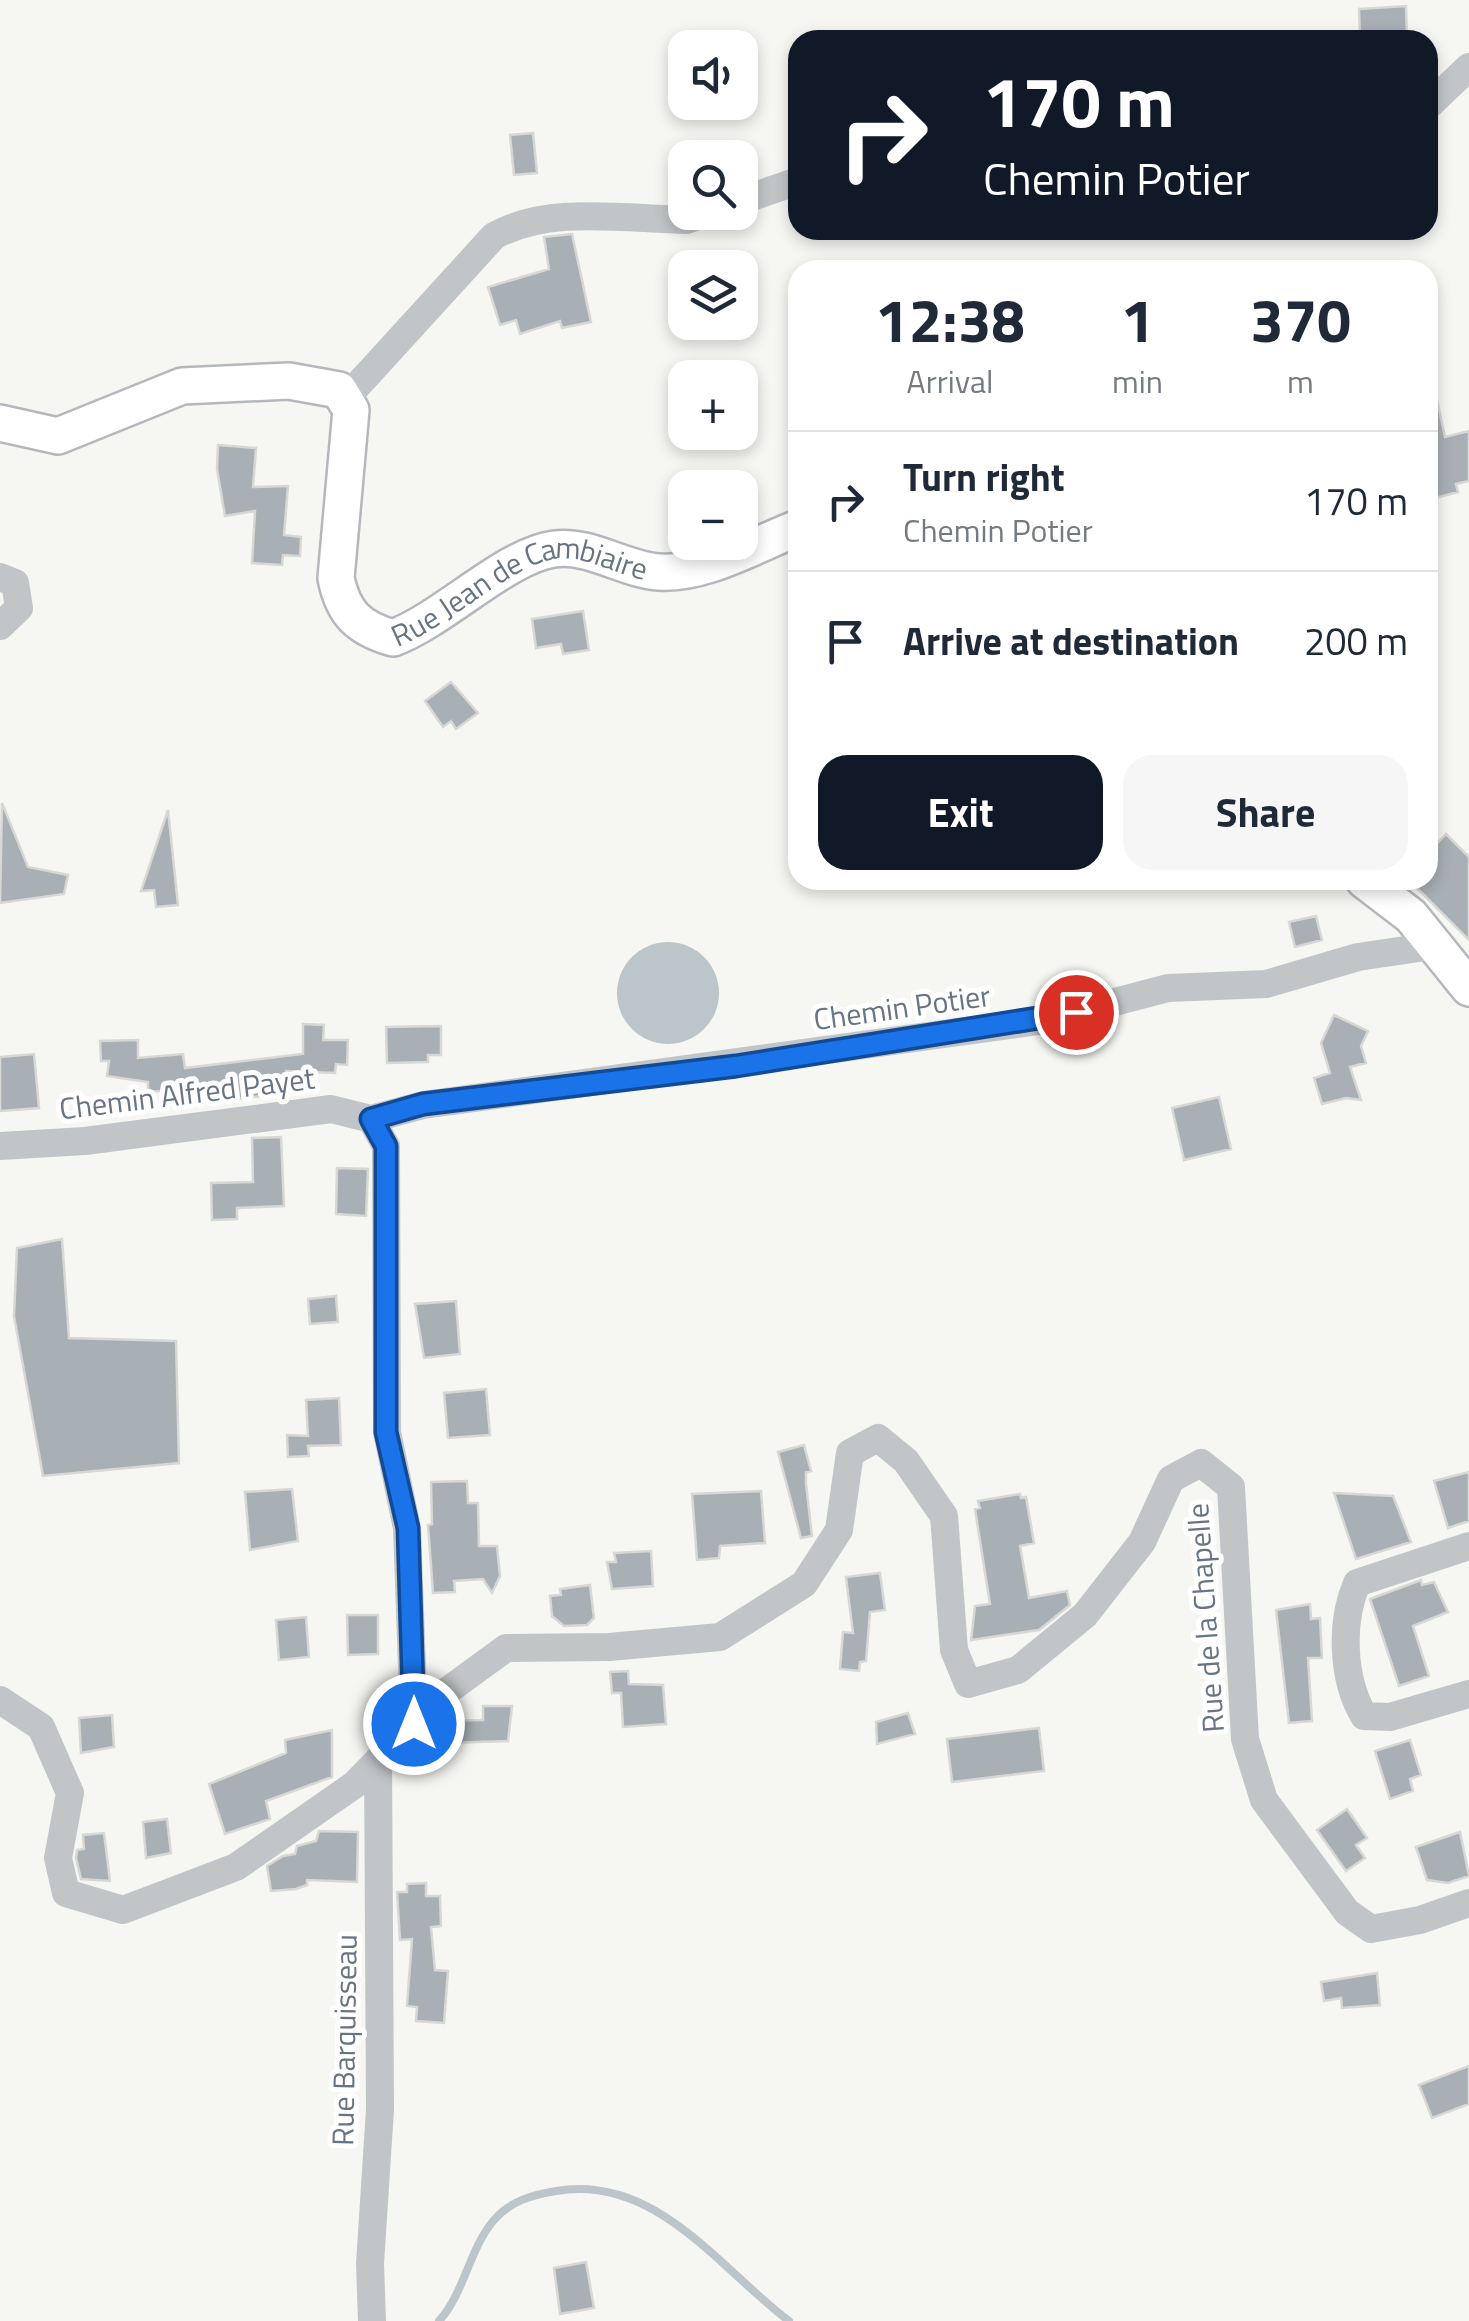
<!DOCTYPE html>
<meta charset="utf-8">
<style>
:root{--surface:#fff;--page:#f6f6f7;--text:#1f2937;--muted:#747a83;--line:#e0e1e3;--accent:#111827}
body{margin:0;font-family:"Titillium Web",sans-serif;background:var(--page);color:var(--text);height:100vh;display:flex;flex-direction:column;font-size:38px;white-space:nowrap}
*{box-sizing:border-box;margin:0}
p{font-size:32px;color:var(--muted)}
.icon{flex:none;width:55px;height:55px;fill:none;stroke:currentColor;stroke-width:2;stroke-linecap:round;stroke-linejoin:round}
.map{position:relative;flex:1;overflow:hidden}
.details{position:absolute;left:788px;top:260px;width:650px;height:630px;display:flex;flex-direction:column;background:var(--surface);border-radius:30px;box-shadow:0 5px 15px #0003}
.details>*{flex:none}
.top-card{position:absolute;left:788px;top:30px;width:650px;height:210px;border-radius:30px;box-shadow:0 5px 15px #0003;background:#111827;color:#fff;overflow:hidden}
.controls{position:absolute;left:668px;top:30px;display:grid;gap:20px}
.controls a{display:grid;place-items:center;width:90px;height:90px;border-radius:20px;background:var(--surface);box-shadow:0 5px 15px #0003;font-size:50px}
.pin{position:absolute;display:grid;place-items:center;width:85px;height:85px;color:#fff;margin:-42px;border:5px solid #fff;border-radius:50%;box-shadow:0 2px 10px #0007}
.me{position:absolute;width:110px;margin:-55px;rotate:0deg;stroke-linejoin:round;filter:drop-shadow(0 0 8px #0008)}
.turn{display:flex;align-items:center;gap:35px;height:210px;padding:0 30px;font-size:45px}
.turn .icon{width:130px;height:130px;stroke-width:2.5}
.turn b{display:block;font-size:70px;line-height:85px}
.eta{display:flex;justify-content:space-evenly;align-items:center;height:170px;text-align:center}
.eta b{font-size:60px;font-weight:700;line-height:70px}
.cta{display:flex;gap:20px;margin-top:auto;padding:20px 30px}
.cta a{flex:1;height:115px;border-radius:30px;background:var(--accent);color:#fff;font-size:40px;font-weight:700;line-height:115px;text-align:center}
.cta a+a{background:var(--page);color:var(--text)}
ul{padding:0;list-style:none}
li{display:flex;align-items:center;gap:30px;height:140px;padding:0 30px;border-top:2px solid var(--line)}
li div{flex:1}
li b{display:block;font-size:38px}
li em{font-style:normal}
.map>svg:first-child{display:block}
</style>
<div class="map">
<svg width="1469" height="2321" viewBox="0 0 1469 2321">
<rect width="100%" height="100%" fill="#f6f6f3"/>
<!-- water -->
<path fill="#bbc5ca" d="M617 993a51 51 0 1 1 102 0a51 51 0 1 1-102 0Z"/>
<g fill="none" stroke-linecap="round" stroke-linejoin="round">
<!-- stream -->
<path stroke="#bbc5ca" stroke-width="8" d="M 439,2321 C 465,2292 469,2249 494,2220 C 510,2201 532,2195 556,2191 C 655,2174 718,2267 789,2321"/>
</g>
<!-- building -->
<path fill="#a8b0b5" stroke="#d7d7d5" stroke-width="2.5" d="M 1406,6 L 1407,40 L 1360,40 L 1359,9 Z
M 533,133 L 537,173 L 514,175 L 510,135 Z
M 572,234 L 591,322 L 562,328 L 560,321 L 520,334 L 516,320 L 500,325 L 488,287 L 549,269 L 544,237 Z
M 1436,395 L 1445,437 L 1469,431 L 1469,481 L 1456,484 L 1458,492 L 1428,500 L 1428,396 Z
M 218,445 L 256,448 L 253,487 L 288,486 L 284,535 L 301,537 L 300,556 L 283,555 L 282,565 L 252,563 L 255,511 L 225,516 L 217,469 Z
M 583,611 L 589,650 L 563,654 L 561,644 L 536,648 L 532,619 Z
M 451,682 L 478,713 L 456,729 L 451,721 L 443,727 L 425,701 Z
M 2,803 L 28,867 L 68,875 L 64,894 L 0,903 Z
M 168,810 L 178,905 L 156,907 L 154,890 L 141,891 Z
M 1446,834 L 1469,857 L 1469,940 L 1409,880 L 1428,880 L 1428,853 Z
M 1316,916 L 1322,940 L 1295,947 L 1289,922 Z
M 1334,1015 L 1368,1031 L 1361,1046 L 1366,1063 L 1350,1067 L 1361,1100 L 1346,1098 L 1322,1104 L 1314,1078 L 1330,1073 L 1321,1043 Z
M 303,1024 L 324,1025 L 323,1040 L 348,1040 L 347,1065 L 336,1064 L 335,1073 L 286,1071 L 289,1093 L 217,1101 L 215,1087 L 148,1092 L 148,1082 L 107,1076 L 109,1061 L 101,1061 L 100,1041 L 138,1040 L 138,1058 L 183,1054 L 185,1068 L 303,1054 Z
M 441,1026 L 441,1055 L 428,1055 L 428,1062 L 387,1063 L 386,1027 Z
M 34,1054 L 39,1108 L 0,1111 L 0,1057 Z
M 1219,1097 L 1231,1149 L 1184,1160 L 1172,1108 Z
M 281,1137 L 284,1206 L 237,1208 L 237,1219 L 212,1220 L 211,1183 L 253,1182 L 252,1138 Z
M 337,1168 L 368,1169 L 366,1216 L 336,1214 Z
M 62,1239 L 69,1338 L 176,1341 L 179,1463 L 43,1476 L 14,1316 L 17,1248 Z
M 336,1296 L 338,1322 L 310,1324 L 308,1299 Z
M 456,1301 L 460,1354 L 424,1358 L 415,1304 Z
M 486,1389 L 490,1435 L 448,1438 L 444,1393 Z
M 339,1398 L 341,1445 L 308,1446 L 309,1456 L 288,1457 L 287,1435 L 308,1436 L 306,1400 Z
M 804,1445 L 811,1471 L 806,1472 L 806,1484 L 812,1536 L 801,1538 L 778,1452 Z
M 1469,1472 L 1469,1521 L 1448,1528 L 1434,1481 Z
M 467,1481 L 468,1503 L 478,1503 L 479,1546 L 497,1546 L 500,1576 L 492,1593 L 483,1579 L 454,1581 L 455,1592 L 433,1593 L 428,1525 L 432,1524 L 431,1482 Z
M 292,1489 L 298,1541 L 250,1550 L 245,1492 Z
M 761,1491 L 765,1543 L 720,1546 L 719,1558 L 697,1560 L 692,1494 Z
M 1334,1493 L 1393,1496 L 1411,1542 L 1356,1559 Z
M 1020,1494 L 1021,1498 L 1026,1497 L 1034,1543 L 1020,1546 L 1029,1598 L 1067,1591 L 1070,1605 L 1039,1630 L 971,1640 L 975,1606 L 990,1604 L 975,1509 L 980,1508 L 978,1501 Z
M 651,1551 L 653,1586 L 612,1589 L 607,1562 L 616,1562 L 614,1553 Z
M 880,1573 L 885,1610 L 870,1612 L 866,1661 L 860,1662 L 859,1671 L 840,1669 L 843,1632 L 853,1633 L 846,1577 Z
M 1421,1580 L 1422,1585 L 1434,1582 L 1448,1612 L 1413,1626 L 1429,1676 L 1399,1686 L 1370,1599 Z
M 590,1585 L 594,1618 L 587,1625 L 564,1626 L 552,1616 L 550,1596 L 561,1595 L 560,1589 Z
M 1310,1604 L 1311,1619 L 1320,1618 L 1322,1658 L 1308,1658 L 1312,1721 L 1289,1723 L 1276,1610 Z
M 347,1615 L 378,1615 L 378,1654 L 348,1655 Z
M 306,1617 L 309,1657 L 279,1660 L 276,1620 Z
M 628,1671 L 629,1684 L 663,1685 L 666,1724 L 623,1727 L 621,1693 L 612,1693 L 610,1672 Z
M 483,1706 L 512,1706 L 508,1741 L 446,1743 L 445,1721 L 483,1720 Z
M 908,1713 L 915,1734 L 877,1744 L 876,1722 Z
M 112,1715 L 114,1747 L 81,1753 L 79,1718 Z
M 1039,1728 L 1044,1771 L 952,1782 L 947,1739 Z
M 332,1730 L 332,1777 L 266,1801 L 270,1819 L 225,1834 L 209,1784 L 286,1753 L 285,1740 Z
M 1410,1740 L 1421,1775 L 1410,1779 L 1413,1791 L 1390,1799 L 1375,1751 Z
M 1347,1809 L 1367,1838 L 1356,1845 L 1365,1858 L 1346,1871 L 1317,1830 Z
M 167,1819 L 171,1853 L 146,1858 L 143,1822 Z
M 319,1831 L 358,1832 L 357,1882 L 307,1880 L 307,1885 L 296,1889 L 271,1891 L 267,1866 L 283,1856 L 295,1854 L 297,1846 L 316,1841 Z
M 1460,1832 L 1469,1876 L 1448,1883 L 1427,1880 L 1416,1847 Z
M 104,1833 L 110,1881 L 81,1879 L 76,1858 L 77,1850 L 84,1849 L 83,1835 Z
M 426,1883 L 426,1896 L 440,1896 L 441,1926 L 431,1927 L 435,1970 L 448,1971 L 444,2023 L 416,2021 L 417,2007 L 407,2006 L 412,1939 L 400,1940 L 397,1892 L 407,1892 L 407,1884 Z
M 1377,1973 L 1380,2005 L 1342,2008 L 1341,1998 L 1324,2001 L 1321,1982 Z
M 1469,2066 L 1469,2104 L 1432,2118 L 1419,2085 Z
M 586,2262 L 594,2308 L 560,2314 L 554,2268 Z"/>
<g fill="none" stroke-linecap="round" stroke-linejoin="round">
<!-- major casing -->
<g stroke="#b4b8bc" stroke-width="40">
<g id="major">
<path id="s1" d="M 0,423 L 58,436 L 182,386 L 289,381 L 339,390 L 351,410 L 336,578 C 343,613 358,628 393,638 C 444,619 505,556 554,549 C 590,544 625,570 659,572 C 705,575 756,544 798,528"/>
<path d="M 1364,880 L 1411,916 L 1469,988"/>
</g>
</g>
<!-- minor -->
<path stroke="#c1c5c8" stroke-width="28" d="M 1428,106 L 1469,67
M 740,201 L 798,181
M 347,397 L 494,236 C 549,205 625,219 687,220 L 708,212
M 0,577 L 15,583 L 19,608 L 0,626
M 371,1119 L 423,1105 L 1046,1020 L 1168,988 L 1266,984 L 1358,957 L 1439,945
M 0,1146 L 85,1141 L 331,1109 L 371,1119 L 386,1146 L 387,1432 L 407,1528 L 414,1723
M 1469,1546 L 1357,1583 C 1340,1622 1342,1679 1364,1716 L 1390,1717 L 1469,1694
M 0,1700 L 41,1727 L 70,1793 L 58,1858 L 66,1893 L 123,1910 L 236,1867 L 354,1785 L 443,1694 L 506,1648 L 609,1647 L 720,1637 L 804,1584 L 839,1530 L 850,1453 L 878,1438 L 906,1461 L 944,1516 L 954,1650 L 968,1684 L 1018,1670 L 1085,1615 L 1142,1542 L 1171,1479 L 1201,1463 L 1231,1487 L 1245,1739 L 1264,1800 L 1347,1912 L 1371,1929 L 1420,1920 L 1469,1903
M 372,2321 L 370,2264 L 380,2109 L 378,1760"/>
<!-- major -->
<use href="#major" stroke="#fff" stroke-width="35"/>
</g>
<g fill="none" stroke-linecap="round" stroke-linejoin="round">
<!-- route casing -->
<g stroke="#114b97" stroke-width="25">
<path id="route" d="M 414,1724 L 408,1528 L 386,1432 L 386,1146 L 371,1119 L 423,1104 L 736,1066 L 1076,1012"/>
</g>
<!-- route -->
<use href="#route" stroke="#1a73e8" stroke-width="18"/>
</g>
<g text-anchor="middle" stroke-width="10" stroke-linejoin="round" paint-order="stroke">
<!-- street labels -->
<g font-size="30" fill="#667483" stroke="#fff">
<text dy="10" stroke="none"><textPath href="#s1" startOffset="772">Rue Jean de Cambiaire</textPath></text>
<text transform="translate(902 1008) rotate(-8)" y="10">Chemin Potier</text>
<text transform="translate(187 1094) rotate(-7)" y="10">Chemin Alfred Payet</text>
<text transform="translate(1206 1618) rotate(-94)" y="10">Rue de la Chapelle</text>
<text transform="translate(345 2040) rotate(-89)" y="10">Rue Barquisseau</text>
</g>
</g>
</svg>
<div class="controls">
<a><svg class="icon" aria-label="sound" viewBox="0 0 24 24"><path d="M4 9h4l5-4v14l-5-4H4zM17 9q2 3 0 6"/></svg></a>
<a><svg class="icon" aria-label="search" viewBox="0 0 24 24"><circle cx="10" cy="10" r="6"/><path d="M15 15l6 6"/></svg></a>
<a><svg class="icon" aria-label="layers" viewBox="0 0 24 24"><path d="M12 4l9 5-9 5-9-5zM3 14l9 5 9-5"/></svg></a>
<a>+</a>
<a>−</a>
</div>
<div class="pin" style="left:1076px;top:1012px;background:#d93025"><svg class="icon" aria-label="arrive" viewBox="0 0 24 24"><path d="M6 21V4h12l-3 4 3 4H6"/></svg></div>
<svg class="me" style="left:414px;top:1724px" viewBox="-20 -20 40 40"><circle r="17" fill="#1a73e8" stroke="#fff" stroke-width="3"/><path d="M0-11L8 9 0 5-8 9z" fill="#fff"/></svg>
<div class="top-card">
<div class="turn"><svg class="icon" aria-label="right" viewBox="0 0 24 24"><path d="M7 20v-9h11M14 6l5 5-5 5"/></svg><div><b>170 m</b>Chemin Potier</div></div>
</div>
<section class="details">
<div class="eta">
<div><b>12:38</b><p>Arrival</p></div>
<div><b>1</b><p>min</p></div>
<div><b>370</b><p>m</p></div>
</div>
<ul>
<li><svg class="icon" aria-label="right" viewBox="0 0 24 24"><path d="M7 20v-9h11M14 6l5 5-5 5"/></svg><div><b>Turn right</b><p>Chemin Potier</p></div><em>170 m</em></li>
<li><svg class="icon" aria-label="arrive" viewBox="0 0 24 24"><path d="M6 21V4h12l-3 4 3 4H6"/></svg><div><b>Arrive at destination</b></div><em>200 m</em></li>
</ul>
<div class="cta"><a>Exit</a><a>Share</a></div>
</section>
</div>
